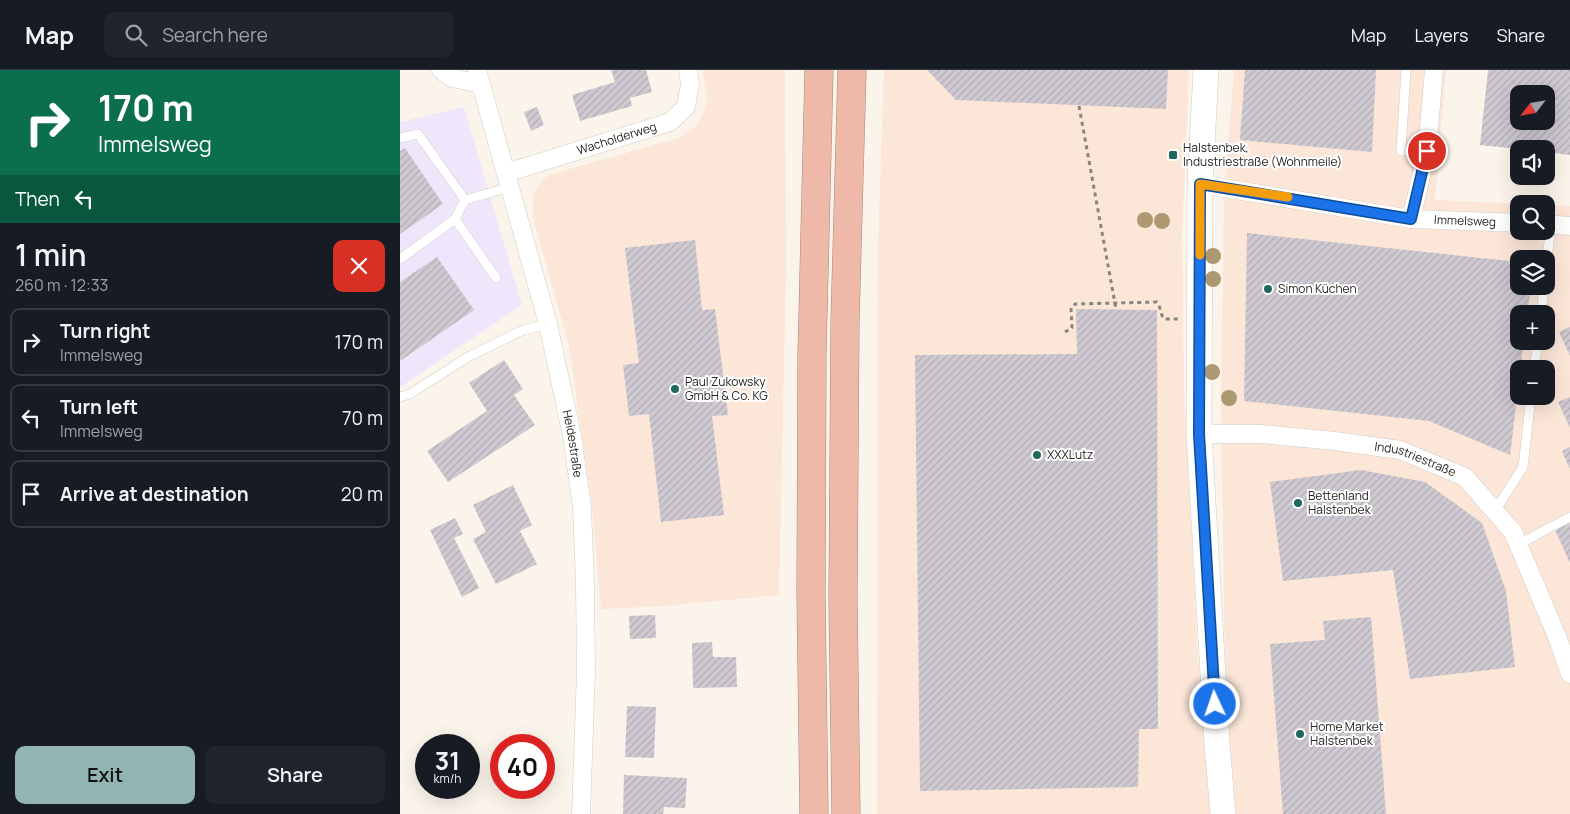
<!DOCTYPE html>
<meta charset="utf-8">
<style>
:root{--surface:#171b24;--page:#20242c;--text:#f1f3f6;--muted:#9ea1a6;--line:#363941;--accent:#92b4b2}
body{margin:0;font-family:Manrope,sans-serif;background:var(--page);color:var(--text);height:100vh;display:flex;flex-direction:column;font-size:19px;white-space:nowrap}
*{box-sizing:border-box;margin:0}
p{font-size:16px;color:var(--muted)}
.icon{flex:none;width:28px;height:28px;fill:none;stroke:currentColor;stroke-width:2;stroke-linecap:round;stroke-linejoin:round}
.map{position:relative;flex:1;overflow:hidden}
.details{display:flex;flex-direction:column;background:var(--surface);width:400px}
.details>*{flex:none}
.banner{background:#0b6e4f;color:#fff;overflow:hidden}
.needle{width:32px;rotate:239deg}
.buttons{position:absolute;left:1110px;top:15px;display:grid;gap:10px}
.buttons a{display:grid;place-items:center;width:45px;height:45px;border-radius:10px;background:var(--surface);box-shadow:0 5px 20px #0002;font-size:25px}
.speed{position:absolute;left:15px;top:664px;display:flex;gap:10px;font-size:25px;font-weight:700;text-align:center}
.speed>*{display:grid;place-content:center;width:65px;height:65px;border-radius:50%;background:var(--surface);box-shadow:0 5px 20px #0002;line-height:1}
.speed small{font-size:12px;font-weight:400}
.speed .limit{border:8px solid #d22;background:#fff;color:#111}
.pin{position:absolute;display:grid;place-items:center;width:42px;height:42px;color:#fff;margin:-21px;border:2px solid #fff;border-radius:50%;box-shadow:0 1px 5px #0007}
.me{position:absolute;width:55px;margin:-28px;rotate:357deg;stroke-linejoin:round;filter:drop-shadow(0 0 4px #0008)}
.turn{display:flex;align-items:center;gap:18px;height:105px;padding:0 15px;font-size:22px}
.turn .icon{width:65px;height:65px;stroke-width:2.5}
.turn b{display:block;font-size:35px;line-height:42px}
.then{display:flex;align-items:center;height:48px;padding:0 15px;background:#0003;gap:10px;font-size:19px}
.round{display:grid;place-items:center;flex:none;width:52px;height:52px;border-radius:10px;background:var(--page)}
.headline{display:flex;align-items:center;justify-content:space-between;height:85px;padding:0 15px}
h1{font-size:30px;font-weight:600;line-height:38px}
.cta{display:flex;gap:10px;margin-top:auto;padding:10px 15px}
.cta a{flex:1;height:58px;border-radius:10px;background:var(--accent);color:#111;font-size:20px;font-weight:600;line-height:58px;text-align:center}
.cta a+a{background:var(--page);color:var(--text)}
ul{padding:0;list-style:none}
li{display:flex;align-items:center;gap:15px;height:68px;margin:0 10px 8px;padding:0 5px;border:2px solid var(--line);border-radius:10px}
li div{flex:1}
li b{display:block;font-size:19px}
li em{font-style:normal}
header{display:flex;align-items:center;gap:30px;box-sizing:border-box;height:70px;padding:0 25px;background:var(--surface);border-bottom:1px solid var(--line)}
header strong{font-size:24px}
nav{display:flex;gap:28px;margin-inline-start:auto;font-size:18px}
.search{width:350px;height:45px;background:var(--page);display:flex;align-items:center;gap:12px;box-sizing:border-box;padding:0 18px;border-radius:10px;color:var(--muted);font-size:19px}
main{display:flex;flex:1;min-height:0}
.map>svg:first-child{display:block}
</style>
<header>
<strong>Map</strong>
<div class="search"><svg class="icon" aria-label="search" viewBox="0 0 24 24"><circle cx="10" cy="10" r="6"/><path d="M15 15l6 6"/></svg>Search here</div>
<nav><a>Map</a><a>Layers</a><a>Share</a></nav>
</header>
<main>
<section class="details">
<div class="banner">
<div class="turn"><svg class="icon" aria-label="right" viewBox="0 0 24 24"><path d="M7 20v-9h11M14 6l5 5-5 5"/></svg><div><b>170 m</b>Immelsweg</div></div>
<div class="then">Then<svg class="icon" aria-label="left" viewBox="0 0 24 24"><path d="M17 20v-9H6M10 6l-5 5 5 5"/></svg></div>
</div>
<div class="headline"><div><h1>1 min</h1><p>260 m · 12:33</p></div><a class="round" style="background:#d93025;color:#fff"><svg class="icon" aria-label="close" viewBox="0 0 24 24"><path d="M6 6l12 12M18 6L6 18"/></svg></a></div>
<ul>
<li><svg class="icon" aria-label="right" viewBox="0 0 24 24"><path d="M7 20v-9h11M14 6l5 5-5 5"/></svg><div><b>Turn right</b><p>Immelsweg</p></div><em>170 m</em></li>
<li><svg class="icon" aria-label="left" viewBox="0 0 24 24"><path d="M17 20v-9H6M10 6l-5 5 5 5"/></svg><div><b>Turn left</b><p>Immelsweg</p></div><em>70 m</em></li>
<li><svg class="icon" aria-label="arrive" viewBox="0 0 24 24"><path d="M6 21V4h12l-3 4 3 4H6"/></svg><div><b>Arrive at destination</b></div><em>20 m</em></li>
</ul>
<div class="cta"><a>Exit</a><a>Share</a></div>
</section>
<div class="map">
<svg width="1170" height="744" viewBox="0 0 1170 744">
<defs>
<pattern id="building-hatch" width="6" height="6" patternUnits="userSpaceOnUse" patternTransform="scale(1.25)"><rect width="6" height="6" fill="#cfc9d1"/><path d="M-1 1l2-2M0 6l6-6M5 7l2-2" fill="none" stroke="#b2acb3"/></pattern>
</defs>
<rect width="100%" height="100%" fill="#faf4eb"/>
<!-- commercial -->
<path fill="#fbe6d8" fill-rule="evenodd" d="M 303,0 L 385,0 L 386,198 L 379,525 L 264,536 L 201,539 L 192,435 L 169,276 L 134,151 L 132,138 L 134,124 L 142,110 L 149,105 L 279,68 L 296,56 L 304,42 L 307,31 Z
M 484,0 L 789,0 L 782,165 L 784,322 L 798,588 L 813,744 L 477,744 L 478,175 Z
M 834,0 L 1046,0 L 1035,130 L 1123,134 L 1119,134 L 1119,161 L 1146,161 L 1146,135 L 1170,136 L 1170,744 L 831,744 L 826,656 L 821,335 L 824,127 ZM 1119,189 L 1146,189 L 1146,216 L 1119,216 ZM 1119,244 L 1146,244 L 1146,271 L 1119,271 ZM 1119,299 L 1146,299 L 1146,326 L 1119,326 Z"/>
<!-- industrial -->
<path fill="#f0e6fb" d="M 64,37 L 122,235 L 0,317 L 0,52 Z"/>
<!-- building -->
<path fill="url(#building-hatch)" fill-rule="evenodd" d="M 211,0 L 246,0 L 252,22 L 230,28 L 232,36 L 180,51 L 172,25 L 215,12 Z
M 527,0 L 768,0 L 766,39 L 556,30 Z
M 845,0 L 976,0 L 972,82 L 840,70 Z
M 1088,0 L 1170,0 L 1170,85 L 1146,82 L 1146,79 L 1119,79 L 1080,75 ZM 1119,24 L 1146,24 L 1146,51 L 1119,51 Z
M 137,37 L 144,55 L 131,61 L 124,42 Z
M 5,78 L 43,134 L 0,164 L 0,81 Z
M 847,163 L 1119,192 L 1119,216 L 1131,216 L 1127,244 L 1119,244 L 1119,271 L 1124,271 L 1120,299 L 1119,299 L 1119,312 L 1110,385 L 1029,351 L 844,331 Z
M 295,170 L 302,240 L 315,239 L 328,345 L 312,346 L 324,445 L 261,452 L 249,344 L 229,346 L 223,295 L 239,293 L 225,178 Z
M 37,187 L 74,240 L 0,291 L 0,212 Z
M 676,239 L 757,240 L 758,659 L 739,659 L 738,717 L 520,721 L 515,285 L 677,284 Z
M 1170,257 L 1170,286 L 1159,262 Z
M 104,290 L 123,319 L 114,325 L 135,355 L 48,412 L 27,381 L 87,341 L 69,313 Z
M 1170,327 L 1170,358 L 1158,332 Z
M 1170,377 L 1170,399 L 1162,381 Z
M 961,400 L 1025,412 L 1082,453 L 1106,521 L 1115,597 L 1010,609 L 993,500 L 883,511 L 870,412 Z
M 113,415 L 132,455 L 120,461 L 137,494 L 96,514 L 73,469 L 86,462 L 73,435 Z
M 55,448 L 63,464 L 54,468 L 79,518 L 62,527 L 30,460 Z
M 1170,453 L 1170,493 L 1155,460 Z
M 255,545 L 256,568 L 230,569 L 229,546 Z
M 971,547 L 986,744 L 883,744 L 870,574 L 925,570 L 923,551 Z
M 312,572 L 313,587 L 336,587 L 337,617 L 293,618 L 292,573 Z
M 227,636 L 256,637 L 254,688 L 225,687 Z
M 224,705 L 287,708 L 285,738 L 264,737 L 263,744 L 223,744 Z"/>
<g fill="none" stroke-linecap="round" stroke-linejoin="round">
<!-- lane casing -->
<g stroke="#d2ccc4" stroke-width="10">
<path id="lane" d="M 1006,0 L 1001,81 L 1027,81
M 0,68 L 18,64 L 65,130 L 55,149 L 0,189
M 65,130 L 110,117
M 55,149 L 96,208
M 1146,198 L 1151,155
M 1141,244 L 1144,216
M 1134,299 L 1138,271
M 0,327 L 10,324 L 68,287 L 123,260 L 148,254
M 1095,441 L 1123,397 L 1131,326
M 1119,474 L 1170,447"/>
</g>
<!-- street casing -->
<g stroke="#d2ccc4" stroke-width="19">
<g id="street">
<path d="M 41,0 L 52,8 L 81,14"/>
<path id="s1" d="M 77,0 L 148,254 L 172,366 L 182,437 L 185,515 L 186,601 L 181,744"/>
<path id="s2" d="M 106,103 L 270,52 L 286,37 L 290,14 L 288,0"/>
<path id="s3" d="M 800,114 L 1011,149 L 1119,153"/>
<path d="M 1011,149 L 1027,81 L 1034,0"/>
<path d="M 1146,154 L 1170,156"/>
<path id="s4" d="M 799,364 L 861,364 L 935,371 L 1000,380 L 1065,407 L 1113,462 L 1158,569 L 1170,604"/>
</g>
</g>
<!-- secondary casing -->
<g stroke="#d2ccc4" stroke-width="26">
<path id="secondary" d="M 806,0 L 800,114 L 799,364 L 817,673 L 823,744"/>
</g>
<!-- highway casing -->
<g stroke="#a9857a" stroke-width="29">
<path id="highway" d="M 414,744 L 411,523 L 412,284 L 419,0
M 446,744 L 443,528 L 445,251 L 452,0"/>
</g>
<!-- path -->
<path stroke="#88857f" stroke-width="3" stroke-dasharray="4 4" stroke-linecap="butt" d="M 679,36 L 716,239
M 665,262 L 672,258 L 671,238 L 675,234 L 757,232 C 761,237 760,244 764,249 L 779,249"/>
<!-- lane -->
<use href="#lane" stroke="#fff" stroke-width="9"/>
<!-- street -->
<use href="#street" stroke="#fff" stroke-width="18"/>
<!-- secondary -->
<use href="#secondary" stroke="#fff" stroke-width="25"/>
<!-- highway -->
<use href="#highway" stroke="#efb9a9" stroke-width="28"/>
</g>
<!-- trees -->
<g fill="#ae9872">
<circle cx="745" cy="150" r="8"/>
<circle cx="762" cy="151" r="8"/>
<circle cx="813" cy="186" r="8"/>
<circle cx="813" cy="209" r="8"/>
<circle cx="812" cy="302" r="8"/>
<circle cx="829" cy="328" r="8"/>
</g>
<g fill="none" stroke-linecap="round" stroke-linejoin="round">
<!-- route casing -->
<g stroke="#114b97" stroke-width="12">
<path id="route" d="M 815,634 L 799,364 L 800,114 L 1011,149 L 1027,81"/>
</g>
<!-- route -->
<use href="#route" stroke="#1a73e8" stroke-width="9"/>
<!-- slow -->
<path stroke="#f59e0b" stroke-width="9" d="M 800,185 L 800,114 L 888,127"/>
</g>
<!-- markers -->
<g fill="#1e6860" stroke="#fff" stroke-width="2">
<rect x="768" y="80" width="10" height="10" rx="2.5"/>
<circle cx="868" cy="219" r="5"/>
<circle cx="275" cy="319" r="5"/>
<circle cx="637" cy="385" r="5"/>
<circle cx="898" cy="433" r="5"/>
<circle cx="900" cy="664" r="5"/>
</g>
<g text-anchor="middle" stroke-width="4" stroke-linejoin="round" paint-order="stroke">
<!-- street labels -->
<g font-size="12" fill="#272522" stroke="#fff">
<text dy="4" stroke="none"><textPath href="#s2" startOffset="116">Wacholderweg</textPath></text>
<text dy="4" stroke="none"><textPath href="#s3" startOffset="268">Immelsweg</textPath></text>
<text dy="4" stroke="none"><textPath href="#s1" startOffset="386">Heidestraße</textPath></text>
<text dy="4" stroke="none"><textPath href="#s4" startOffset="219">Industriestraße</textPath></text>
</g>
<!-- poi labels -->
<g font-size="12" fill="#272522" stroke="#fff" text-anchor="start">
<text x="783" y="82">Halstenbek,<tspan x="783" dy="14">Industriestraße (Wohnmeile)</tspan></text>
<text x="878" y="223">Simon Küchen</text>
<text x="285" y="316">Paul Zukowsky<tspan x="285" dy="14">GmbH &amp; Co. KG</tspan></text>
<text x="647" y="389">XXXLutz</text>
<text x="908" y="430">Bettenland<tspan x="908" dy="14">Halstenbek</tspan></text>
<text x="910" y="661">Home Market<tspan x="910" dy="14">Halstenbek</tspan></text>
</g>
</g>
</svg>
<div class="buttons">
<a><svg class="needle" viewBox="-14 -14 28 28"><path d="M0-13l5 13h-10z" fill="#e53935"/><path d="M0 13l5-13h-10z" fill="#9ea1a6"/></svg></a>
<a><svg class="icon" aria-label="sound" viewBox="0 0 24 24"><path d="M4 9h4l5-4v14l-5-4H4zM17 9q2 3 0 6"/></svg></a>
<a><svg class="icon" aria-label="search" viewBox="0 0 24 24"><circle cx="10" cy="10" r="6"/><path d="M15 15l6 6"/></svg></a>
<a><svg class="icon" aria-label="layers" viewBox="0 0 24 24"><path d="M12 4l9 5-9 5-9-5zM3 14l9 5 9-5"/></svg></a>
<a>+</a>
<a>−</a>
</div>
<div class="speed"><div>31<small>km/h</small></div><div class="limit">40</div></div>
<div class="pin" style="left:1027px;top:81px;background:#d93025"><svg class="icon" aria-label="arrive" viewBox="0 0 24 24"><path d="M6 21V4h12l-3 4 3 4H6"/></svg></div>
<svg class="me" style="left:815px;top:634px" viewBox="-20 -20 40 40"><circle r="17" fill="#1a73e8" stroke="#fff" stroke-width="3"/><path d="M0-11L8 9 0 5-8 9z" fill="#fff"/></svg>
</div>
</main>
